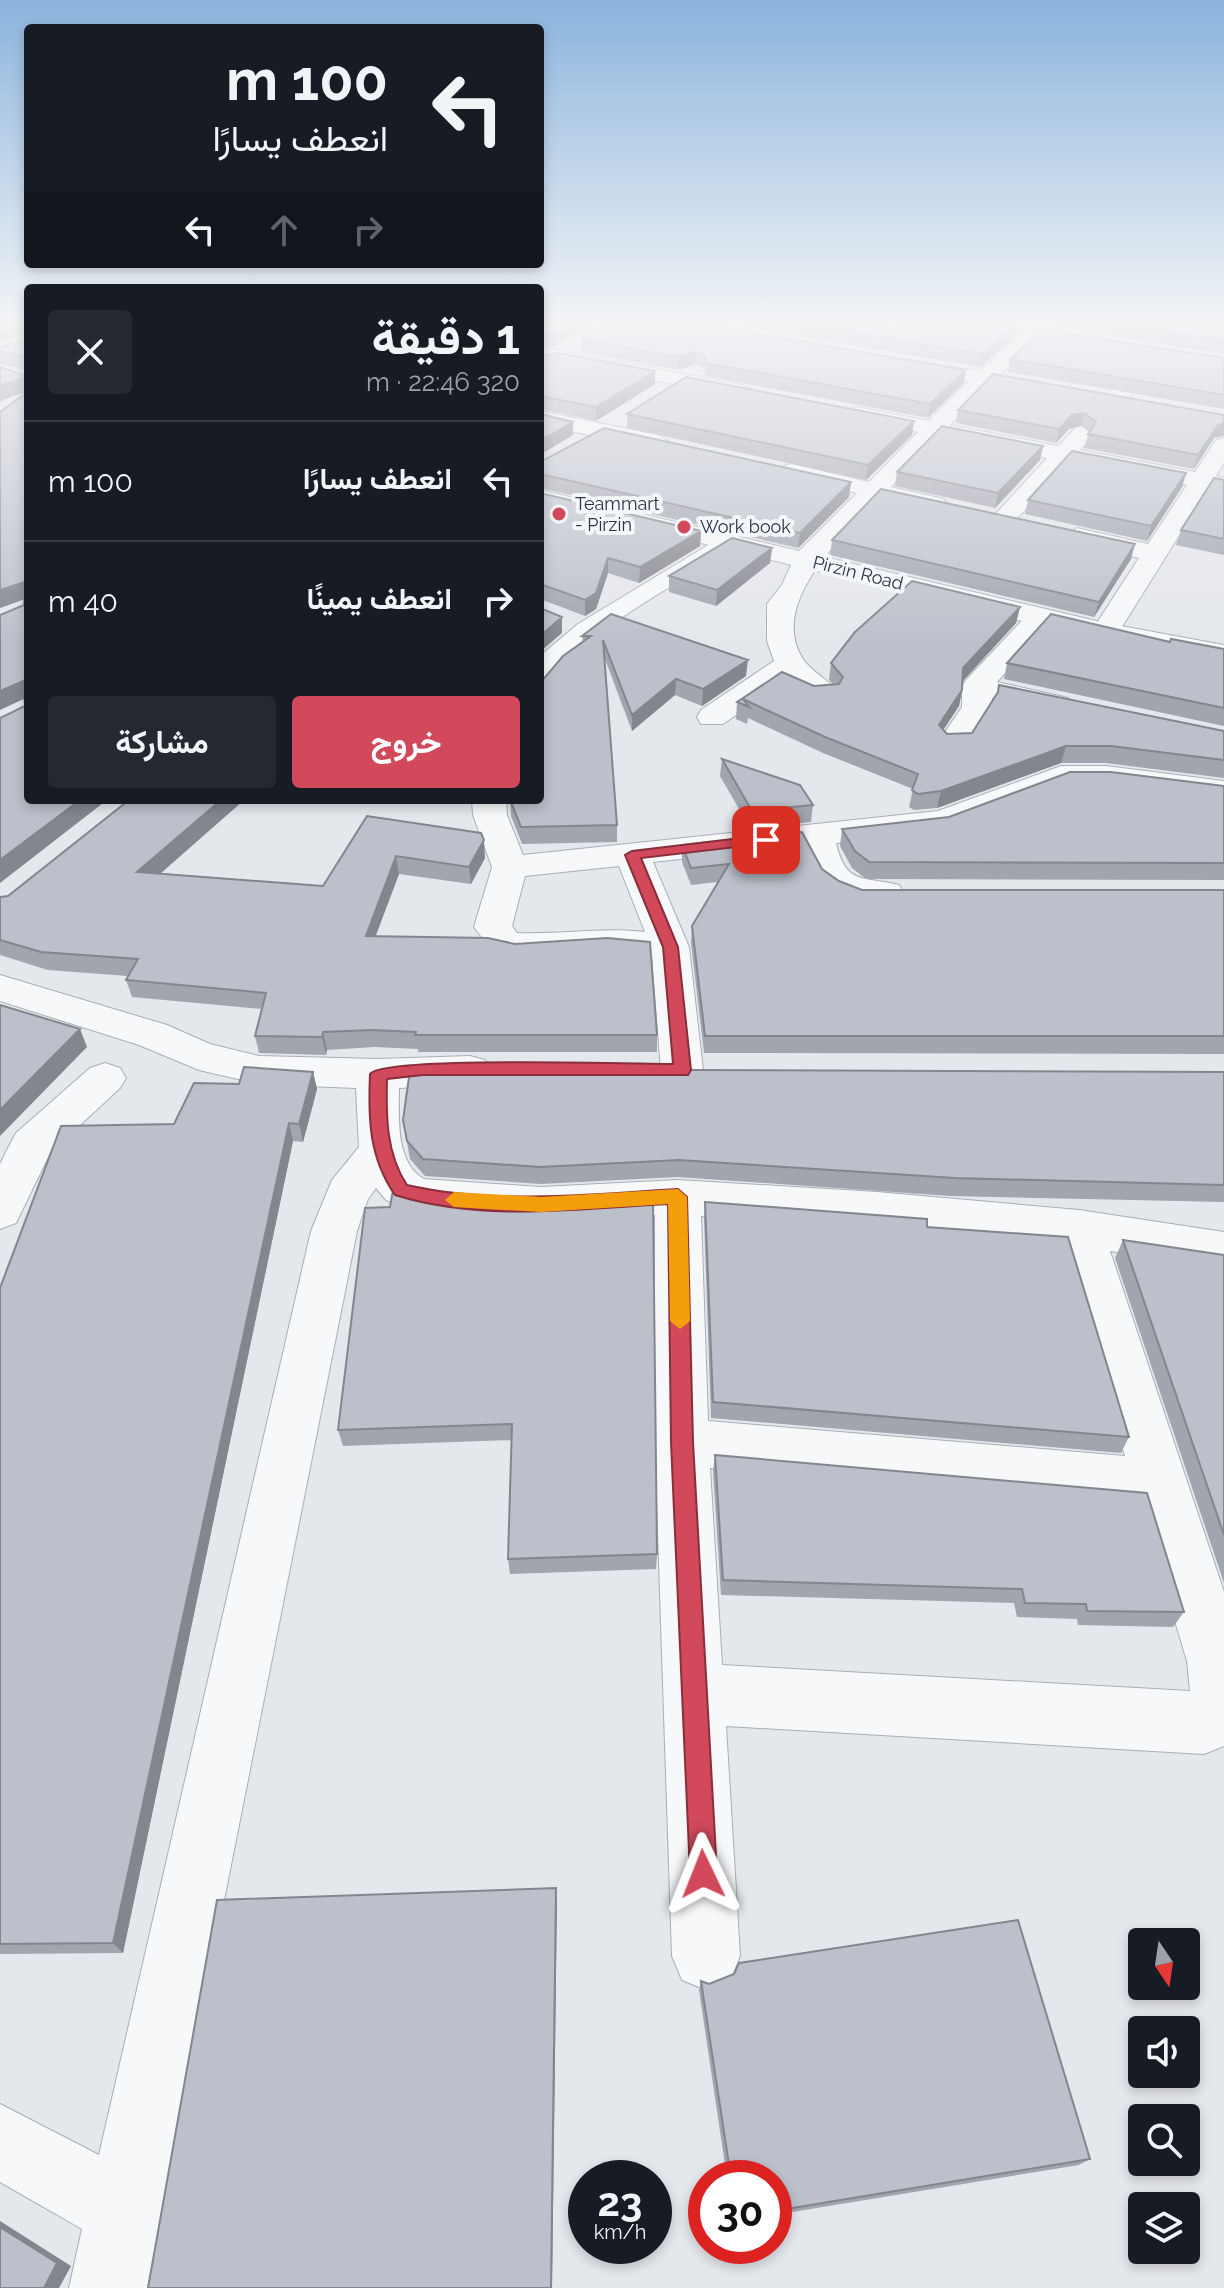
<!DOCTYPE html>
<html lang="ar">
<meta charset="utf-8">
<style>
:root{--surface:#171b24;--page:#242831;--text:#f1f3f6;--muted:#9ea1a6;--line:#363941;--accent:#d1495b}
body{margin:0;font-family:Raleway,Vazirmatn,sans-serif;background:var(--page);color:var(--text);direction:rtl;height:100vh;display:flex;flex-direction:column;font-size:30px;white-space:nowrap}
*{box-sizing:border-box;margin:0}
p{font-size:26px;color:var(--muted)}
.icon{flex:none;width:44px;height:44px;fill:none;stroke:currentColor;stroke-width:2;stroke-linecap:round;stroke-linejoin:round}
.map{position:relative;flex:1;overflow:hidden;direction:ltr}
.panel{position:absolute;left:24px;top:284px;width:520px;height:520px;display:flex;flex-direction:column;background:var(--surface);border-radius:8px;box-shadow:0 4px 12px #0003;direction:rtl}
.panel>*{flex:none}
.banner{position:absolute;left:24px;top:24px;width:520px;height:244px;border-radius:8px;box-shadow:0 4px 12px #0003;direction:rtl;background:#171b24;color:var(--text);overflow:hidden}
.needle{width:52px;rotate:167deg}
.tools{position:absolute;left:1128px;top:1928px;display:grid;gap:16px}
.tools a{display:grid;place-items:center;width:72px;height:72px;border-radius:8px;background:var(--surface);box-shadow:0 4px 12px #0003;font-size:40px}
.speed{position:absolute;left:568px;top:2160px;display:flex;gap:16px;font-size:40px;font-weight:700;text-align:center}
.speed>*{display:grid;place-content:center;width:104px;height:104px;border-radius:50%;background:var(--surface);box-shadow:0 4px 12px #0003;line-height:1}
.speed small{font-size:20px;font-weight:400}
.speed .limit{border:12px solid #d22;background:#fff;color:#111}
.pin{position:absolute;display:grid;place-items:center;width:68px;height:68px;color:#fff;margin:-34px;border-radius:16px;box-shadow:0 4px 12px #0006}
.me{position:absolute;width:88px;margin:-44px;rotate:358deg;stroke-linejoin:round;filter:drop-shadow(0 0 6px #0008)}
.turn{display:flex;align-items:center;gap:28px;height:168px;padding:0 24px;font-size:36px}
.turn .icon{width:104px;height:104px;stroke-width:2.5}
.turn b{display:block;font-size:56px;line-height:68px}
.lanes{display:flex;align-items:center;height:76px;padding:0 24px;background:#0003;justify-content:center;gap:40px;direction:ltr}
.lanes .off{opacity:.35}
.round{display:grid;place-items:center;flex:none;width:84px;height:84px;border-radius:8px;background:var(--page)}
.head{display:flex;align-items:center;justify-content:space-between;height:136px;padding:0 24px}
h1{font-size:48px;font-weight:700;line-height:60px}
.action{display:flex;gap:16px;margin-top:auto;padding:16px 24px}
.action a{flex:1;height:92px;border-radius:8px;background:var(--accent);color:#fff;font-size:32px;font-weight:700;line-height:92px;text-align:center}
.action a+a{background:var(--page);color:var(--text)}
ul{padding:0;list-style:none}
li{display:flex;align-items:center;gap:24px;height:120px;padding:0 24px;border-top:2px solid var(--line)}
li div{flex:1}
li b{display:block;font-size:30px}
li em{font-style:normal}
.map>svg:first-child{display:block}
</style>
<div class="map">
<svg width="1224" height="2288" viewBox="0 0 1224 2288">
<rect width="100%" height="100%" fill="#e4e7ec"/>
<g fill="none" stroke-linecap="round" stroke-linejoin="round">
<!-- minor casing -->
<g stroke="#a9aeb7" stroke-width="2">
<path id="minor" d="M 752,325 L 774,325 L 711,370 L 697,370 L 694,366 L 697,362 Z
M 1034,325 L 1054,325 L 1000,375 L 1053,385 L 1056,389 L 1053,393 L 989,385 L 950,425 L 1058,446 L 1151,349 L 1165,349 L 1168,353 L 1165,357 L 1080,450 L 1195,472 L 1216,440 L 1224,438 L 1224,463 L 1216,476 L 1224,478 L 1224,492 L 1208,489 L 1115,638 L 1095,638 L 1091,632 L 1139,558 L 1068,541 L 1064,536 L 1077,528 L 1148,544 L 1187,485 L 1069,462 L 1011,525 L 1002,527 L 990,520 L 1047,458 L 939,437 L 891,487 L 944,499 L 947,504 L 944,509 L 935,511 L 879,498 C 844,535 767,603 803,659 C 811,672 829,679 838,693 L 834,699 L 812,699 L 789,678 L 723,724 L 701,724 L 697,717 L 701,710 L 774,661 L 767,641 L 767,604 L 782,585 L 796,554 L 857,493 L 784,476 L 780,471 L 784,466 L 792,464 L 869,482 L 918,432 L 849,419 L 846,414 L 849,409 L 857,407 L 929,421 L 969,381 L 898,368 L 895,364 L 898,360 L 980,371 Z
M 540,347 L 742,385 L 753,391 L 742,397 L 540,359 Z
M 540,411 L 658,435 L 669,442 L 658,449 L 540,425 Z
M 718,539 L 731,547 L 727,552 C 672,588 587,629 551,682 L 540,685 L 540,656 L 578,624 Z
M 1041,609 L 1051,611 L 1055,617 L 997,682 L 1068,698 L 1072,704 L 1068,710 L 1057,713 L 992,698 L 992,707 L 966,748 L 944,748 L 939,741 L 962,707 L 962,686 L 966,680 L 1031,611 Z
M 1061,766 L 1106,766 L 1224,781 L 1224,801 L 1106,786 L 1065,786 L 944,831 L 836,843 C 846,886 864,876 899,885 L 904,893 L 899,901 C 855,912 812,892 802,846 L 653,862 L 689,947 L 703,1070 L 697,1080 L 682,1084 L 667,1080 L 661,1070 L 652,957 L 610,952 L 549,958 L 506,956 L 493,952 L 474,927 L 492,867 L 473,815 L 472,800 L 506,800 L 507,815 L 523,855 L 938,811 ZM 619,866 L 645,932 C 602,927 560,935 517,933 L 512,926 L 525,876 Z
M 0,975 L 167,1025 L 210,1044 L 259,1056 L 378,1059 L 470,1056 L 485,1060 L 491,1070 L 485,1080 L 470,1084 L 399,1088 C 399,1118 395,1162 424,1179 L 541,1187 L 678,1180 L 877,1192 L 1079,1210 L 1224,1232 L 1224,1270 L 1110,1251 L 1224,1592 L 1224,1746 L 1204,1754 L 726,1726 L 740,1956 L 730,1980 L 706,1990 L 682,1980 L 672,1956 L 655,1442 L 655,1215 L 541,1221 L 416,1213 L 386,1200 L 376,1188 L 368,1199 L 357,1231 L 147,2288 L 69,2288 L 82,2229 L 0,2182 L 0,2104 L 99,2155 L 311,1231 L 332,1180 L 359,1147 L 356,1088 L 259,1084 L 199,1070 L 139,1045 L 0,1001 ZM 701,1216 L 1061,1244 L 1125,1456 L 708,1421 ZM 710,1468 L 1140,1506 L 1187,1661 L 1190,1691 L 722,1665 Z
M 105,1063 L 120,1068 L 126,1078 L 120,1088 L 50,1153 L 16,1223 L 0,1229 L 0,1164 L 10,1144 L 16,1133 L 90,1068 Z"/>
</g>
<!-- tertiary casing -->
<g stroke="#a9aeb7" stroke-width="2">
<path id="tertiary" d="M 540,490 L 1105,623 L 1224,645 L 1224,663 L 1105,641 L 540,504 Z"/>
</g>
<!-- minor -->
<use href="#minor" fill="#f7f8fa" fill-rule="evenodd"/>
<!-- tertiary -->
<use href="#tertiary" fill="#f7f8fa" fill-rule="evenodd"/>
</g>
<!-- wall -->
<path fill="#a1a5ae" d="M 0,325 L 28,325 L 28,391 L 0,401 L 27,372 L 27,370 L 0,364 L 0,347 L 27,338 L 27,333 L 0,342 Z
M 540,325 L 590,325 L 553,347 L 540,345 Z
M 604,325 L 964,383 L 928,418 L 705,376 L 705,370 L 695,364 L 678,370 L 582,352 L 582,340 Z
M 735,325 L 886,325 L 885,326 L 892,330 L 1014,338 L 980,367 Z
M 1055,325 L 1224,325 L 1224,354 L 1056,327 Z
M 540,356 L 655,371 L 655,384 L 596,421 L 540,409 Z
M 1224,358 L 1224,409 L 1008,372 L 1010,359 Z
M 958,410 L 1224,415 L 1214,438 L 1194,469 L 1084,448 L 1089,432 L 1081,426 L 1069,429 L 1056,443 L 956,423 Z
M 627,414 L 914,421 L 912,435 L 866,480 L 627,428 Z
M 1040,460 L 995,508 L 895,486 L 897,472 Z
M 540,462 L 851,482 L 849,497 L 798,548 L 540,488 Z
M 1186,473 L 1182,487 L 1147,541 L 1025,514 L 1028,500 Z
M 1224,480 L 1224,555 L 1176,545 L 1181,530 Z
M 540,493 L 701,531 L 700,546 L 639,583 L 608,573 L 596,609 L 585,616 L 540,599 Z
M 832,540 L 1131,559 L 1094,617 L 830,555 Z
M 772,548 L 770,563 L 716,606 L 669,592 L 669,576 Z
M 1020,607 L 1016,623 L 963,681 L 962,690 L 959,706 L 943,730 L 947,734 L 972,733 L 997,695 L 999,685 L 1224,731 L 1224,778 L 1106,763 L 1061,763 L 937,808 L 914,810 L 909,807 L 913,789 L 823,753 L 748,718 L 747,724 L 736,719 L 737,702 L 782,672 L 814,686 L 834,685 L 829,680 L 831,663 Z
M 611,614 L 746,676 L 702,706 L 675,695 L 632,731 L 605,659 L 617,825 L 617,842 L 522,844 L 511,816 L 510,800 L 583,642 L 582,636 Z
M 1170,642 L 1224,649 L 1224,726 L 1004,679 L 1007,663 Z
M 722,759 L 813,805 L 811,822 L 750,828 L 720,776 Z
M 1224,786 L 1224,880 L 866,879 L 852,868 L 840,846 L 842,829 Z
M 244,800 L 160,873 L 323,886 L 367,816 L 485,858 L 471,884 L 399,874 L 375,936 L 657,1035 L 657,1052 L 418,1052 L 418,1049 L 375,1047 L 327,1050 L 326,1055 L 259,1053 L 255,1036 L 262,1009 L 132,997 L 126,980 L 128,976 L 48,970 L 0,955 L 0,897 L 8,896 Z
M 682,845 L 822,869 L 839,881 L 862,890 L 1224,890 L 1224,1054 L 704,1053 L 691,943 L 692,926 L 718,882 L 691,885 L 682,862 Z
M 313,1072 L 317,1089 L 303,1142 L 293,1141 L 123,1953 L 0,1954 L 0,1288 L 174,1124 L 239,1084 Z
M 1224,1072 L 1224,1202 L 950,1196 L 678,1177 L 541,1184 L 425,1176 L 410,1159 L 403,1120 Z
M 705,1202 L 927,1227 L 1129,1437 L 1121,1453 L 711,1418 L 704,1219 Z
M 365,1208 L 657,1554 L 656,1569 L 510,1574 L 508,1559 L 512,1440 L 343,1446 L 338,1430 Z
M 1123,1240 L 1224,1255 L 1224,1583 L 1115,1258 Z
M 715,1455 L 1184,1612 L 1173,1627 L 1078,1625 L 1077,1619 L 1017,1617 L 1014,1603 L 721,1595 L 713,1471 Z
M 701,1981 L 1090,2159 L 1079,2165 L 774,2215 L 774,2178 L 727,2178 L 699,1990 Z"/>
<!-- shaded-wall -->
<path fill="#83868d" d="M 11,325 L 25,325 L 27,333 L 0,342 L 0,329 Z
M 568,325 L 590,325 L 553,347 L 552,334 Z
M 1017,325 L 1014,338 L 980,367 L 982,354 Z
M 695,352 L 695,364 L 678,370 L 678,357 Z
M 966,370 L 964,383 L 928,418 L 930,404 Z
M 655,371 L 655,384 L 596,421 L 596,407 Z
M 28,376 L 28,391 L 0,401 L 0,386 Z
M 1084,413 L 1081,426 L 1069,429 L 1056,443 L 1059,429 L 1072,415 Z
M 914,421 L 912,435 L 866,480 L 868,465 Z
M 573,422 L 573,435 L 540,455 L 540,441 Z
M 1224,423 L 1224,436 L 1214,438 L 1194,469 L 1198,455 L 1218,425 Z
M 1043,446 L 1040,460 L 995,508 L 998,493 Z
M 1186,473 L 1182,487 L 1147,541 L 1151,526 Z
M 851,482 L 849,497 L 798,548 L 800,533 Z
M 701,531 L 700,546 L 639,583 L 640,567 Z
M 1135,544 L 1131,559 L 1094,617 L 1099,602 Z
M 772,548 L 770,563 L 716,606 L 717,590 Z
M 608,558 L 608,573 L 596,609 L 585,616 L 585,600 Z
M 25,582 L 28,598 L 0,608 L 0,590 Z
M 1020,607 L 1016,623 L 960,684 L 963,668 Z
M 562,617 L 562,633 L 540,652 L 540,636 Z
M 748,660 L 746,676 L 702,706 L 703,689 Z
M 676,679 L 675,695 L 632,731 L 632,715 Z
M 23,681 L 28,697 L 0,710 L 0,691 Z
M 962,690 L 959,706 L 936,741 L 939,725 Z
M 1066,746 L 1061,763 L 937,808 L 941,791 Z
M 80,800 L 107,800 L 0,883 L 0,860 Z
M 221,800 L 244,800 L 143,889 L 137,872 Z
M 484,840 L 485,858 L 471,884 L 469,867 Z
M 396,856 L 399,874 L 369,954 L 366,936 Z
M 80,1029 L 87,1047 L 0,1136 L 0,1110 Z
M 323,1032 L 327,1050 L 326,1055 L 322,1037 Z
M 313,1072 L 317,1089 L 303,1142 L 299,1124 Z
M 289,1123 L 293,1141 L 123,1953 L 113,1943 Z
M 556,1888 L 557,1899 L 552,2288 L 551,2288 Z
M 0,2221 L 71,2266 L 59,2288 L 44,2288 L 0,2227 Z"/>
<!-- building -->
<path fill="#bbc0ca" stroke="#83868d" stroke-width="2" d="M 0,325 L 11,325 L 0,329 Z
M 27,325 L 28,376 L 0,386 L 0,367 L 23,375 L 27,372 L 27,358 L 0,351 L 0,347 L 27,338 Z
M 540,325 L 568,325 L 552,334 L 540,332 Z
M 604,325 L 706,325 L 966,370 L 930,404 L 705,363 L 705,357 L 695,352 L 678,357 L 582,340 Z
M 809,325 L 883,325 L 892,330 L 899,325 L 1017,325 L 982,354 Z
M 1125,325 L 1224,325 L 1224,341 Z
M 1044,330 L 1224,358 L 1224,395 L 1010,359 Z
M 559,353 L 655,371 L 596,407 L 540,396 L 540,356 Z
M 993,374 L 1224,415 L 1224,423 L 1218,425 L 1198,455 L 1088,434 L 1096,422 L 1084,413 L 1072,415 L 1059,429 L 958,410 Z
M 686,377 L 914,421 L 868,465 L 627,414 Z
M 28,392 L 28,800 L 80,800 L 0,860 L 0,718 L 25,706 L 23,681 L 0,691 L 0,615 L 24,605 L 25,582 L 0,590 L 0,412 Z
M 540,414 L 573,422 L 540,441 Z
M 942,426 L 1043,446 L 998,493 L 897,472 Z
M 604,428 L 851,482 L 800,533 L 540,474 L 540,462 Z
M 1072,451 L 1186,473 L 1151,526 L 1028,500 Z
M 1214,478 L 1224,480 L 1224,539 L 1181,530 Z
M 881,489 L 1135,544 L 1099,602 L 832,540 Z
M 540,493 L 701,531 L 640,567 L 608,558 L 596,593 L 585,600 L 540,584 Z
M 732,538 L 772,548 L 717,590 L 669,576 Z
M 912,581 L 1020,607 L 963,668 L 962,690 L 939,725 L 947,734 L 972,733 L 998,692 L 999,685 L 1224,731 L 1224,760 L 1111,746 L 1066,746 L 941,791 L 918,794 L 912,790 L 918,774 L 825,737 L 743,699 L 749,707 L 737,702 L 782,672 L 814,686 L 839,684 L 843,677 L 831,663 L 855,632 Z
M 540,608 L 562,617 L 540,636 Z
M 611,614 L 748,660 L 703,689 L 676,679 L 632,715 L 603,640 L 617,825 L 521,827 L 510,800 L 540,800 L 540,683 L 563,656 L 591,636 L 582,636 Z
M 1051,614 L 1170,642 L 1171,639 L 1224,649 L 1224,708 L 1007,663 Z
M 722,759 L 800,785 L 813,805 L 752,811 Z
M 1070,772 L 1111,772 L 1224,786 L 1224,863 L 869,862 L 855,851 L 842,829 L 949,817 Z
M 129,800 L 221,800 L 137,872 L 323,886 L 367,816 L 481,833 L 484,840 L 469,867 L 396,856 L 366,936 L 488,938 L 515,944 L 607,938 L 650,942 L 657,1035 L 415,1035 L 416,1032 L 371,1030 L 323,1032 L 322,1037 L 255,1036 L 266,993 L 126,980 L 138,959 L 41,952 L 0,940 L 0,897 L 8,896 Z
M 802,832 L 822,869 L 839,881 L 862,890 L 1224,890 L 1224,1036 L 705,1036 L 692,926 L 729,864 L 691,868 L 682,845 Z
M 0,1005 L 80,1029 L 0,1110 Z
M 244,1067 L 313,1072 L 299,1124 L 289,1123 L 113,1943 L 0,1944 L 0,1288 L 61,1126 L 174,1124 L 194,1083 L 239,1084 Z
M 421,1069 L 1224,1072 L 1224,1185 L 955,1178 L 679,1160 L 540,1167 L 423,1159 L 407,1141 L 403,1120 L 410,1070 Z
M 393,1190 L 413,1199 L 540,1207 L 653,1201 L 657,1554 L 508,1559 L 512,1424 L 338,1430 L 365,1208 L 390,1207 Z
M 705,1202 L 927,1219 L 927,1227 L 1068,1237 L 1129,1437 L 713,1402 Z
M 1123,1240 L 1224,1255 L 1224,1535 Z
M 715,1455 L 1147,1493 L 1184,1612 L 1087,1611 L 1086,1604 L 1025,1603 L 1022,1589 L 723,1580 Z
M 556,1888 L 551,2288 L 148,2288 L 217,1900 Z
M 1018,1920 L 1090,2159 L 774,2211 L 774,2178 L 731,2178 L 701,1981 L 709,1984 L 734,1974 L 739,1963 Z
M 0,2227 L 57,2263 L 44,2288 L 0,2288 Z"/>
<!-- sky -->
<linearGradient id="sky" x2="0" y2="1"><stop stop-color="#8bb4dd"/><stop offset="0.5" stop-color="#f3f4f6"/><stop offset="1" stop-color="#f3f4f6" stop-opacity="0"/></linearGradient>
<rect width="1224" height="645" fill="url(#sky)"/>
<!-- route -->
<path fill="#d1495b" stroke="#882f3b" stroke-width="2" d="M 766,835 L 773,840 L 771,843 L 641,858 L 678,947 L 691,1070 L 688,1075 L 423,1075 L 387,1079 C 386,1115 386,1154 407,1185 C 495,1205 589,1194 678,1189 L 687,1197 L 693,1442 L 717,1874 L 713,1884 L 703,1888 L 694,1884 L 690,1874 L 671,1442 L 668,1204 C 579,1209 481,1222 395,1195 C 369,1158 368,1118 370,1074 C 384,1056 634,1064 673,1064 L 663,947 L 625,855 L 632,851 Z"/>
<!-- slow -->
<path fill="#f59e0b" d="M 678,1189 L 687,1197 L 690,1321 L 680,1329 L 670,1321 L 668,1204 L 541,1212 L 454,1207 L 445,1200 L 454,1192 L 541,1197 Z"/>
<!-- markers -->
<g fill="#d1495b" stroke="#f4f6f9" stroke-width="3">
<circle cx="559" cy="514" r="8"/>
<circle cx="684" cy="527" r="8"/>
</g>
<g text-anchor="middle" stroke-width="8" stroke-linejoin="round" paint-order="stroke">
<!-- far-poi labels -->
<g font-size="18" fill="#2b3445" stroke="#f4f6f9" text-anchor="start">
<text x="575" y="510">Teammart<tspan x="575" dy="21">- Pirzin</tspan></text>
<text x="700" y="533">Work book</text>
</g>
<!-- far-street labels -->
<g font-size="18" fill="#2b3445" stroke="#f4f6f9">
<text transform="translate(858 573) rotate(14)" y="6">Pirzin Road</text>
</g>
</g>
</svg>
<div class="tools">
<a><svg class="needle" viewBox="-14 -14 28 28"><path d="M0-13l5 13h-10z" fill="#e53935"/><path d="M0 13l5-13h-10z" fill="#9ea1a6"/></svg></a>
<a><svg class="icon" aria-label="sound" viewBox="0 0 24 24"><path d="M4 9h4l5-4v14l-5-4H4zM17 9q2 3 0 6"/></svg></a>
<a><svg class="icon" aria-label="search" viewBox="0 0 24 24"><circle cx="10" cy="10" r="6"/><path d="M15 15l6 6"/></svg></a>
<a><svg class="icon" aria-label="layers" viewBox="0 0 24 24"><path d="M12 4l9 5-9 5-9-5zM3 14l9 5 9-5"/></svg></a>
</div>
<div class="speed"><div>23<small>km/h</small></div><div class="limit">30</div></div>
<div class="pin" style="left:766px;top:840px;background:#d93025"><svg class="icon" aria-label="arrive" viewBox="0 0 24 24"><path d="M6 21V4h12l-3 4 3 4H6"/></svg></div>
<svg class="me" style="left:703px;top:1874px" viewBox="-20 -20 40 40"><path d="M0-17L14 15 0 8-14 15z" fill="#d1495b" stroke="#fff" stroke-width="4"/></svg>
<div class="banner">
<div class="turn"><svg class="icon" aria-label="left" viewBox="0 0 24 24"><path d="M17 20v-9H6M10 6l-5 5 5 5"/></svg><div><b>100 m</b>انعطف يسارًا</div></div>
<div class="lanes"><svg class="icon" aria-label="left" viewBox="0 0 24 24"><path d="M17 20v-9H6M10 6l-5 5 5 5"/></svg><svg class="icon off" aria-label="ahead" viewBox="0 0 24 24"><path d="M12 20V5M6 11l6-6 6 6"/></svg><svg class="icon off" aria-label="right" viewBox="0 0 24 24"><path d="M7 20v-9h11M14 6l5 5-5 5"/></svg></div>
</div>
<section class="panel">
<div class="head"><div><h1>1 دقيقة</h1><p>320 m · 22:46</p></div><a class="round"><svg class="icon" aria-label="close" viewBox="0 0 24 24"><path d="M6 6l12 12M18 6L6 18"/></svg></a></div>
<ul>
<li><svg class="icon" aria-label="left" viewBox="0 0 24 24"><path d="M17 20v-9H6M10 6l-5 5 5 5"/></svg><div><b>انعطف يسارًا</b></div><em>100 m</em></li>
<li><svg class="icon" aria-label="right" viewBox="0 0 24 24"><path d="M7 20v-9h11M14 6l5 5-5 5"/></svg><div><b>انعطف يمينًا</b></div><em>40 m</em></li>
</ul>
<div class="action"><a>خروج</a><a>مشاركة</a></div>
</section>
</div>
